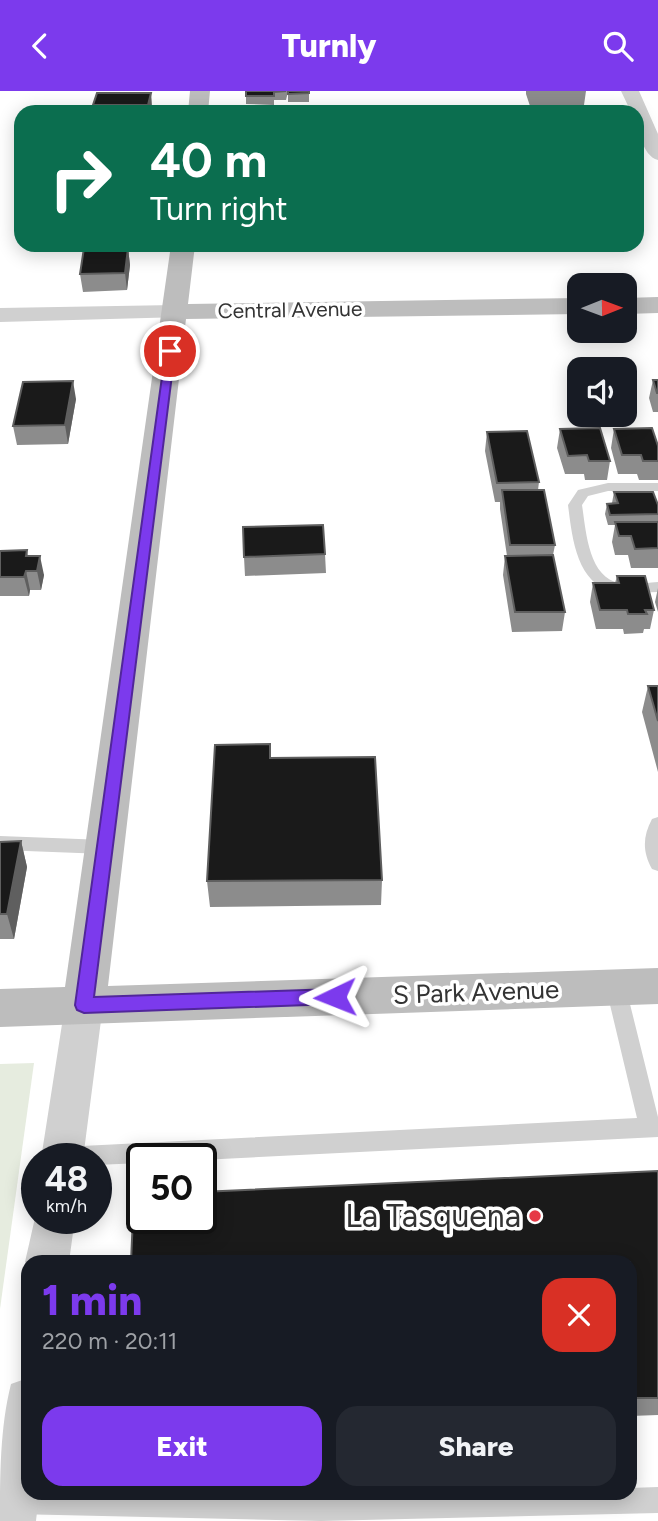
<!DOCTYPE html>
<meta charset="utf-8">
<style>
:root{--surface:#171b24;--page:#242831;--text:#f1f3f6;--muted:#9ea1a6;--accent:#7c3aed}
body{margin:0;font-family:Figtree,sans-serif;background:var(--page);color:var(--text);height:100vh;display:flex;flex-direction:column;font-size:26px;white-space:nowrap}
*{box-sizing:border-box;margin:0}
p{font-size:23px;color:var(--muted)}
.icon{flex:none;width:38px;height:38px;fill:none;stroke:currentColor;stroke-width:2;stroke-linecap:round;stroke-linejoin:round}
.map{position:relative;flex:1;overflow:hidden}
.sheet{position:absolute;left:21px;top:1164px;width:616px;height:245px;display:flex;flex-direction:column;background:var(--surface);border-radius:21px;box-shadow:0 4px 18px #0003}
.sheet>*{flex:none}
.top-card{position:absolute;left:14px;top:14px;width:630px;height:147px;border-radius:21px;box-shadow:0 4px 18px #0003;background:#0b6e4f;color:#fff;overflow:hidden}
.needle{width:46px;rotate:89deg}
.fabs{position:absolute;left:567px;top:182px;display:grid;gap:14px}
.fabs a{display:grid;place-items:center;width:70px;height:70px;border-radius:14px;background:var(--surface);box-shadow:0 4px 18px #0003;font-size:35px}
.speed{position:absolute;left:21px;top:1052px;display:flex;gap:14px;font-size:35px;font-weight:700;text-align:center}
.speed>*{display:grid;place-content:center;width:91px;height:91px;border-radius:50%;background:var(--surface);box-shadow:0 4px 18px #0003;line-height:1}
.speed small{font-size:18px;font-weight:400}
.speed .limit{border:4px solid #111;border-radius:10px;background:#fff;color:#111}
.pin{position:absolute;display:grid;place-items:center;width:60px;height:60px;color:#fff;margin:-30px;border:4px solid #fff;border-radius:50%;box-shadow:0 2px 7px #0007}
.me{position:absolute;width:77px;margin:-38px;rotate:268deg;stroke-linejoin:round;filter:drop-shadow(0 0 5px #0008)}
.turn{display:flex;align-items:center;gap:24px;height:147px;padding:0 21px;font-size:32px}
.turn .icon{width:91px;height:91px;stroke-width:2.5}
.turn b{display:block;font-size:49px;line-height:60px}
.round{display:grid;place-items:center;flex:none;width:74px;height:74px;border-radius:21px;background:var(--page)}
.summary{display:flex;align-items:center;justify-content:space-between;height:119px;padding:0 21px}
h1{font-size:42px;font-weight:800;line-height:52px;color:var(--accent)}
.action{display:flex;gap:14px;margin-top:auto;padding:14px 21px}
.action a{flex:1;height:80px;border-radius:21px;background:var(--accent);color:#fff;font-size:28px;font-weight:800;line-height:80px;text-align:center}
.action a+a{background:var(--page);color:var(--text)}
header{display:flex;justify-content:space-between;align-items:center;height:91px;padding:0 21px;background:var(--accent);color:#fff;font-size:32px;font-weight:800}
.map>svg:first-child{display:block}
</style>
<header><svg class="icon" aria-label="back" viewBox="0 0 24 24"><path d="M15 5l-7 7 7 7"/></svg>Turnly<svg class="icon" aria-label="search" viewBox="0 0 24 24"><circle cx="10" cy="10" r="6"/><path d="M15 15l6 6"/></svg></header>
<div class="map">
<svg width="658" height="1430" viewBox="0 0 658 1430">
<rect width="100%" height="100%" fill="#fff"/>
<!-- green -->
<path fill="#e6ecdf" d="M 34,972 L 0,1218 L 0,973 Z"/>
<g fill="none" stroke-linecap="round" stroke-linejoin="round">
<!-- lane -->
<path fill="#d0d0d0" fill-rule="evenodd" d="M 608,392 L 658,392 L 658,400 L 608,400 L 588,405 L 582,414 C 586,439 588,487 620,492 C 632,494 646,492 658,491 L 658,501 C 643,501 628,504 614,501 C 576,493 572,445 568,414 L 578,399 Z
M 658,726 L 658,780 L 652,778 C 642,760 643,745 652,728 Z
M 0,745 L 105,749 L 111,751 L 114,756 L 111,761 L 105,763 L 0,759 Z
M 616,889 L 623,891 L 626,897 L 658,1026 L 658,1046 L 201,1069 L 142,1068 L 142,1072 L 96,1074 L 96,1068 L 51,1066 L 54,1059 L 62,1056 L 637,1027 L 606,897 L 609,891 Z
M 658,1396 L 658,1422 L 321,1430 L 14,1423 L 5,1419 L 1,1410 L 5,1401 L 14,1397 L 28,1397 L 28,1402 L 321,1404 L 630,1402 L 630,1397 Z"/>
<!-- street -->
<path fill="#d0d0d0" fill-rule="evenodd" d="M 621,0 L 639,0 L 658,43 L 658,69 C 642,65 637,36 637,21 L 631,21 Z
M 175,214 L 183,216 L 186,221 L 183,226 L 0,231 L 0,217 Z
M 84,898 L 97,903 L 103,914 L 83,1068 L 41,1068 L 65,914 L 71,903 Z
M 37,1118 L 37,1127 L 75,1127 L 69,1171 L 28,1171 L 28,1178 L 25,1171 Z
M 28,1287 L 28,1402 L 39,1402 L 36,1430 L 0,1430 C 0,1385 0,1336 11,1293 Z"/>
<!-- secondary -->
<path fill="#bdbdbd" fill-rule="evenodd" d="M 190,0 L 210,0 L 208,21 L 188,21 Z
M 171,154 L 195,154 L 188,213 L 579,207 L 579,223 L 186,228 L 108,895 L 658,877 L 658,913 L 0,936 L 0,898 L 65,896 Z
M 658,206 L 658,222 L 625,223 L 625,207 Z"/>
</g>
<!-- wall -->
<path fill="#8c8c8c" d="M 246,0 L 309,0 L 309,11 L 288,11 L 288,1 L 286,9 L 274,9 L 274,14 L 246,13 Z
M 526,0 L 586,0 L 584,14 L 530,15 L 526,3 Z
M 151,2 L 152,21 L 94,21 L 93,14 Z
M 108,154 L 109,157 L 128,157 L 130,174 L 127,199 L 83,201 L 80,183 Z
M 653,289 L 658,289 L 658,321 L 653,321 L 649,307 Z
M 76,308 L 68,353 L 17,354 L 13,335 Z
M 560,338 L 610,370 L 607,389 L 585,389 L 584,383 L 565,383 L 557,357 Z
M 614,338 L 658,355 L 658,389 L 639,389 L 637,383 L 618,383 L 611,357 Z
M 487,341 L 539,391 L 538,399 L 555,454 L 553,464 L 565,521 L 562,540 L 512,541 L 503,484 L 505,465 L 507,465 L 500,418 L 500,411 L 495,411 L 485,360 Z
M 614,401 L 658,414 L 658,477 L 631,477 L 628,464 L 615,464 L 612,451 L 615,434 L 608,434 L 605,423 L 607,413 L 612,412 Z
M 27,459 L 28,465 L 44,484 L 41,499 L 30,499 L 29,505 L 0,505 L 0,460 Z
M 325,463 L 326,482 L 245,485 L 244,466 Z
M 617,485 L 654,519 L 650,538 L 644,538 L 643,542 L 624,543 L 623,538 L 596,538 L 590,511 L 593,492 L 615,492 Z
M 658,497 L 658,521 L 655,511 Z
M 648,595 L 658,595 L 658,681 L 642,621 Z
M 270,653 L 271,667 L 382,789 L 381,814 L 210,816 L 207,790 Z
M 21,750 L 27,776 L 14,848 L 0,848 L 0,751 Z
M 658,1080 L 658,1324 L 630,1325 L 630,1171 Z"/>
<!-- shaded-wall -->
<path fill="#5f5f5f" d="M 151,2 L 152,18 L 152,21 L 149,21 L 148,14 Z
M 128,157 L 130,174 L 127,199 L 125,182 Z
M 73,290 L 76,308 L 68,353 L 65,334 Z
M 40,465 L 44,484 L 41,499 L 37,480 Z
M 26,480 L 30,499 L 29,505 L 24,486 Z
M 21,750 L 27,776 L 14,848 L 7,823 Z"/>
<!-- building -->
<path fill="#1a1a1a" stroke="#5f5f5f" stroke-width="2" d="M 246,0 L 286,0 L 274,1 L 274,5 L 246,5 Z
M 288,0 L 309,0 L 309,2 L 288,3 Z
M 97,2 L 151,2 L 148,14 L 93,14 Z
M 108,154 L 106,158 L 128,157 L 125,182 L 80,183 L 84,157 Z
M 653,289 L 658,289 L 658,302 L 657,302 Z
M 73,290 L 65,334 L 13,335 L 23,291 Z
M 600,337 L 610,370 L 589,370 L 587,364 L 568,365 L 560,338 Z
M 652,337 L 658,355 L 658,370 L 643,370 L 641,364 L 622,364 L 614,338 Z
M 527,340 L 539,391 L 497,392 L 487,341 Z
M 502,399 L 544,399 L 555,454 L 510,454 Z
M 614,401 L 653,401 L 658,414 L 658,423 L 610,424 L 607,413 L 618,412 Z
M 615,431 L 658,431 L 658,457 L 635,458 L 631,445 L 619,445 Z
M 323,434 L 325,463 L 244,466 L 243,436 Z
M 27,459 L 26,465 L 40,465 L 37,480 L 26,480 L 24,486 L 0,486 L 0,460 Z
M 553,464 L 565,521 L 515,521 L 505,465 Z
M 617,485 L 645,485 L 654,519 L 645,519 L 647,523 L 628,523 L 627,519 L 600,519 L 593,492 L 619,492 Z
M 648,595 L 658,595 L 658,630 Z
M 270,653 L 270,667 L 375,666 L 382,789 L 207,790 L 215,654 Z
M 21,750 L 7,823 L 0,823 L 0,751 Z
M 658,1080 L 658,1307 L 630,1307 L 630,1171 L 131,1171 L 134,1104 L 142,1103 L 142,1127 L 201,1127 L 201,1101 Z"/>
<!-- route -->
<path fill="#7c3aed" stroke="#51269a" stroke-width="2" d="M 166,257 L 175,260 L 94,906 L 335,898 L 342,900 L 344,906 L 342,911 L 335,913 L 84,922 L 77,919 L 75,914 Z"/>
<!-- markers -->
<circle fill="#e63946" stroke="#fff" stroke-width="2.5" cx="535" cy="1125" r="7"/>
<g text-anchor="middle" stroke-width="7" stroke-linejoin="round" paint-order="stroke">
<!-- far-street labels -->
<g font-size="21" fill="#333" stroke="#fff">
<text transform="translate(290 219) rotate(-1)" y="7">Central Avenue</text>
</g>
<!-- street labels -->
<g font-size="26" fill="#333" stroke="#fff">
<text transform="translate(476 901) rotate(-2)" y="9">S Park Avenue</text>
</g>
<!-- near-poi labels -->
<g font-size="32" fill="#333" stroke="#fff" text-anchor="end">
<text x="521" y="1136">La Tasquena</text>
</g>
</g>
</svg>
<div class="fabs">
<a><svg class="needle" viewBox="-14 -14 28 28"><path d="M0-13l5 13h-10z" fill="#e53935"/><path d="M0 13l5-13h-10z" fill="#9ea1a6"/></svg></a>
<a><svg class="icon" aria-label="sound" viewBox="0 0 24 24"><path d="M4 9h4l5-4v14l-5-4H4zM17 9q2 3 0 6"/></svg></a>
</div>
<div class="speed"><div>48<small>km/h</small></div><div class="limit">50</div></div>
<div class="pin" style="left:170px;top:260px;background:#d93025"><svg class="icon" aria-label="arrive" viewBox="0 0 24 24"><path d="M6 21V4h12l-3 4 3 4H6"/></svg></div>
<svg class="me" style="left:335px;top:906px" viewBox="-20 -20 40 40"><path d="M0-17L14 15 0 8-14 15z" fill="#7c3aed" stroke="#fff" stroke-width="4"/></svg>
<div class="top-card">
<div class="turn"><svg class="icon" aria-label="right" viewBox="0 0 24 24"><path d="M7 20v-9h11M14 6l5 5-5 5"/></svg><div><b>40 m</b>Turn right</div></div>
</div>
<section class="sheet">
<div class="summary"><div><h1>1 min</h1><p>220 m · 20:11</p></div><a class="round" style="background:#d93025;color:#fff"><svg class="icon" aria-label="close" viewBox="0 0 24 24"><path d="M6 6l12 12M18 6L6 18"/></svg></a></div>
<div class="action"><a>Exit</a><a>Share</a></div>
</section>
</div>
